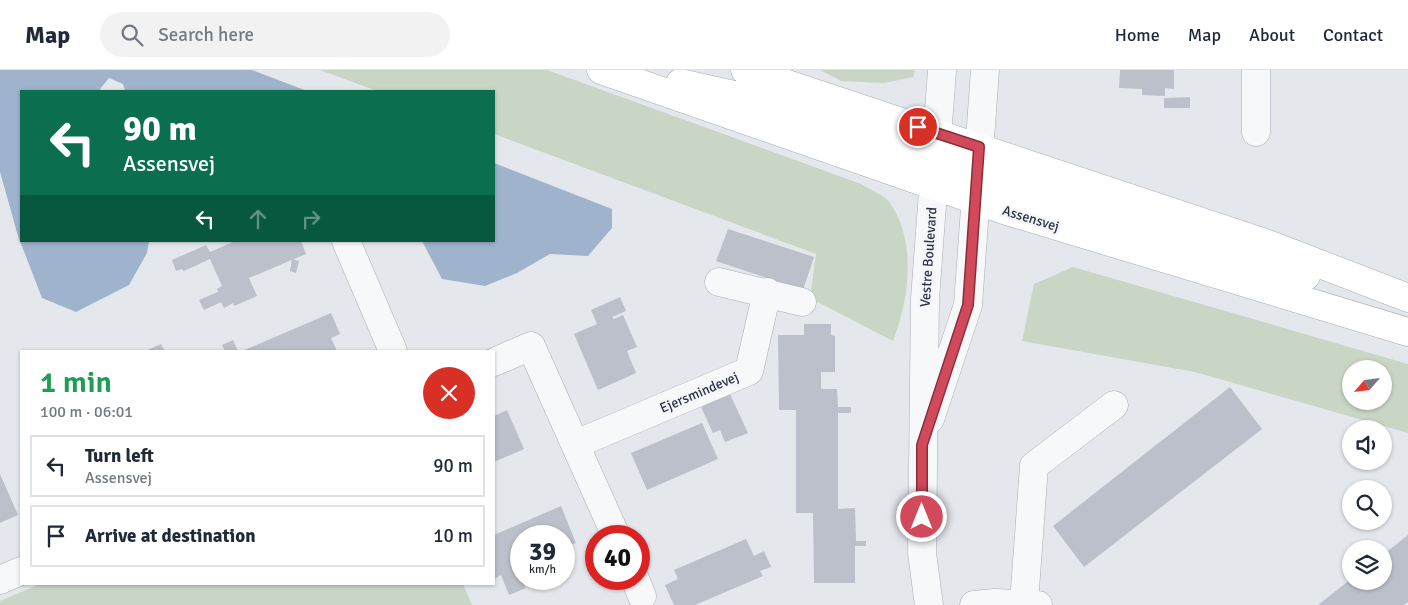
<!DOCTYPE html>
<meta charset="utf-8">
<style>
:root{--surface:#fff;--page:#f2f2f3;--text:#1f2937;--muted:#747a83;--line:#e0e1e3}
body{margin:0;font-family:Signika,sans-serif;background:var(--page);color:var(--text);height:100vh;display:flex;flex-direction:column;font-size:19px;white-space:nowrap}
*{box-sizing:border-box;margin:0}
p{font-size:16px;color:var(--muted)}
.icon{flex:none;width:28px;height:28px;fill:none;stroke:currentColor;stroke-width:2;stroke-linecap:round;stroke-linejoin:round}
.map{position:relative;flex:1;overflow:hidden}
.details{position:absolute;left:20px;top:280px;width:475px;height:235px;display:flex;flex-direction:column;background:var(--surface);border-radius:0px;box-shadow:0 1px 4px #0004}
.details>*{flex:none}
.guide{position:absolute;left:20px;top:20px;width:475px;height:152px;border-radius:0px;box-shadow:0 1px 4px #0004;background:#0b6e4f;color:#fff;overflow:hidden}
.needle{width:32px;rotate:242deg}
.tools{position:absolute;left:1342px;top:290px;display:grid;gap:10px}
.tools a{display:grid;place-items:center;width:50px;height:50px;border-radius:50%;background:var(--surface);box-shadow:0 1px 4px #0004;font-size:25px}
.speed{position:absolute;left:510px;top:455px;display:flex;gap:10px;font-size:25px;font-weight:700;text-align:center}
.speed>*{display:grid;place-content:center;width:65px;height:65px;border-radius:50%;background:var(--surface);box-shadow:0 1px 4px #0004;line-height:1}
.speed small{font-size:12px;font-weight:400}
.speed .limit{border:8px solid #d22;background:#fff;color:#111}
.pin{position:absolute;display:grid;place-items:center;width:42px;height:42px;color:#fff;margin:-21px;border:2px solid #fff;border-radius:50%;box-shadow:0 1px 5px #0007}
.me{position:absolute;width:55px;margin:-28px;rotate:0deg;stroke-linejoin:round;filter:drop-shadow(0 0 4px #0008)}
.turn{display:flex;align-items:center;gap:18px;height:105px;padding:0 20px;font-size:22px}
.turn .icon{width:65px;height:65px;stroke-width:2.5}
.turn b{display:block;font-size:35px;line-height:42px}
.lanes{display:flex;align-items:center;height:48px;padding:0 20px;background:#0003;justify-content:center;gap:25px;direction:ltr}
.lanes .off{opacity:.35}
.round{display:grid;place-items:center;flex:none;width:52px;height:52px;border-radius:26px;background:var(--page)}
.summary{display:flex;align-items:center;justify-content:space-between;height:85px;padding:0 20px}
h1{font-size:30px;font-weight:600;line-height:38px;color:#1e9e55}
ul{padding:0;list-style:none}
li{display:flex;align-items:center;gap:15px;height:62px;margin:0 10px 8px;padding:0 10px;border:2px solid var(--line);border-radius:0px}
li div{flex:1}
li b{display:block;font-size:19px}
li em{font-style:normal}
header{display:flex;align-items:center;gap:30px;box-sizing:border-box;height:70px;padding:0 25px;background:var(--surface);border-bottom:1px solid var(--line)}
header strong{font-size:24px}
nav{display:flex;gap:28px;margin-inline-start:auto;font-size:18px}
.search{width:350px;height:45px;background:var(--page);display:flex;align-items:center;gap:12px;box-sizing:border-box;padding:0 18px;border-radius:28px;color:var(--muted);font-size:19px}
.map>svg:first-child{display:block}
</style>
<header>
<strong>Map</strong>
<div class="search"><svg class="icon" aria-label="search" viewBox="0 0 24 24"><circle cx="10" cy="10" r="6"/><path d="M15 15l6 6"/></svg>Search here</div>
<nav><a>Home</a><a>Map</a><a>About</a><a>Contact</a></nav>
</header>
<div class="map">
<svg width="1408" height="535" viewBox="0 0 1408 535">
<rect width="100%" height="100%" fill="#e4e7ec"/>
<!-- green -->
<path fill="#c9d6c5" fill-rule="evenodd" d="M 320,0 L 547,0 L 861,114 C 869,119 884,125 890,133 C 917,171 909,230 893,271 L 810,228 L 816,184 L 494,64 L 494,21 L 377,21 Z
M 820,0 L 915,0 L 913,7 L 884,13 L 841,11 Z
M 1073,197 L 1408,294 L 1408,363 L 1195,302 L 1022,271 L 1034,214 ZM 1351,299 L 1384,299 L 1384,331 L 1351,331 Z
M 40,514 L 463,514 L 472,535 L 0,535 L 0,531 Z"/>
<!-- water -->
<path fill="#9fb4cc" d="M 0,0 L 252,0 L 307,21 L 125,21 L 123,14 L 109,8 L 100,19 L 101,21 L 21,21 L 21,171 L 149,171 L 147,183 L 129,215 L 76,242 L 42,228 L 18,166 L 0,102 Z
M 494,93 L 612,139 L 612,158 L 588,186 L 550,184 L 517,203 L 485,216 L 442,209 L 422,171 L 494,171 Z"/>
<!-- building -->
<path fill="#bbc0ca" d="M 1120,0 L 1174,0 L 1174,19 L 1165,18 L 1165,26 L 1142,25 L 1142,19 L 1119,18 Z
M 1190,27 L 1190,38 L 1164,38 L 1164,28 Z
M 728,159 L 814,187 L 803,220 L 716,191 Z
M 235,171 L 301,171 L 306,184 L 249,208 L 257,226 L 234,236 L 233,233 L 224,238 L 221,232 L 204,240 L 199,230 L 218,222 L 217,219 L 222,216 L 210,189 L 184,201 L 182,199 L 176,201 L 172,190 L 206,175 L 210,182 Z
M 292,189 L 299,191 L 296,203 L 290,201 Z
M 620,227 L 626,241 L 612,247 L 614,249 L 623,245 L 637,277 L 627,281 L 636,303 L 598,320 L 574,264 L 597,254 L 591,240 Z
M 331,243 L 340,264 L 331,268 L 337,281 L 242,281 Z
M 804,254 L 831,254 L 831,265 L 835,266 L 835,302 L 821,302 L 821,319 L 837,319 L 838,337 L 851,337 L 851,343 L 838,343 L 838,439 L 855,438 L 856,471 L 866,471 L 866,476 L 855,476 L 855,513 L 814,513 L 813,443 L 796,443 L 796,340 L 779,340 L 778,265 L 804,265 Z
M 233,270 L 238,281 L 225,281 L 222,275 Z
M 161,274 L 165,281 L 145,281 Z
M 1230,317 L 1262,359 L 1084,497 L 1053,456 Z
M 730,324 L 748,363 L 725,372 L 720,360 L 713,363 L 701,337 Z
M 507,340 L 524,379 L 494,392 L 494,346 Z
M 702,353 L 718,389 L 647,420 L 631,383 Z
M 0,404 L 18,445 L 0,453 Z
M 561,436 L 576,473 L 564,478 L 564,466 L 521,466 L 521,497 L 518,498 L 526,518 L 509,525 L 501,505 L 494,509 L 494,465 Z
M 1408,465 L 1408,532 L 1404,535 L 1318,535 L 1351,509 L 1351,511 L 1384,511 L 1384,484 Z
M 746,469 L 754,486 L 764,481 L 771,497 L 760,501 L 763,506 L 695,535 L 674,535 L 665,515 L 678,509 L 674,500 Z"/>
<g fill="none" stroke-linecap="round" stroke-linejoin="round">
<!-- minor casing -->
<g stroke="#a9aeb7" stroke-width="29">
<path id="minor" d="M 1256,62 L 1256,0
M 346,171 L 393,281
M 719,212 L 802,232
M 494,292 L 531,276 L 616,466
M 930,349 L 968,235 L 985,0
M 576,374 L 749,301 L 767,222
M 635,509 L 642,526
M 0,510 L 21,501
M 1024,533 L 1034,396 L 1114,335
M 929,535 L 922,483 L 925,229 L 942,0
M 974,535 L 995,533 L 1038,535"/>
</g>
<!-- major casing -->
<g stroke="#a3abb8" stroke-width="29">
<path id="major" d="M 601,0 L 1007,141 L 1408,262
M 745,0 L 1268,174 L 1408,228
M 680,13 L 738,26 L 952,92 L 963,90 L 972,86
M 933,115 L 941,106 L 964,101 L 1306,206"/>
</g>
<!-- minor -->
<use href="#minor" stroke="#f7f8fa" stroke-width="28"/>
<!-- major -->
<use href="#major" stroke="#fff" stroke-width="28"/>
</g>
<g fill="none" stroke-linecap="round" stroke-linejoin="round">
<!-- route casing -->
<g stroke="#882f3b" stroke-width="12">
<path id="route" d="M 918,57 L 979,77 L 968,235 L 922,375 L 922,447"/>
</g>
<!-- route -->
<use href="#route" stroke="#d1495b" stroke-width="9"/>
</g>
<g text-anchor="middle" stroke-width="5" stroke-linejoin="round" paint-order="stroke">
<!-- street labels -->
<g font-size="14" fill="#2b3445" stroke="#f4f6f9">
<text transform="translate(1031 148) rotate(17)" y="5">Assensvej</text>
<text transform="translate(928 187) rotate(-86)" y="5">Vestre Boulevard</text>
<text transform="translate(699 322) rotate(-23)" y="5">Ejersmindevej</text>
</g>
</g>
</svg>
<div class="tools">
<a><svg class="needle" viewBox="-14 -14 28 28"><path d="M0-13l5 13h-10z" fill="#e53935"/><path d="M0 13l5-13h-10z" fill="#747a83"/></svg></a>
<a><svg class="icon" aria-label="sound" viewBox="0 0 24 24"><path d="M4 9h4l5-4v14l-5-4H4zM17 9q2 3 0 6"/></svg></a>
<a><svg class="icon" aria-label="search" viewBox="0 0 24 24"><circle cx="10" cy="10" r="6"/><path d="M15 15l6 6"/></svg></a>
<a><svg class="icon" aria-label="layers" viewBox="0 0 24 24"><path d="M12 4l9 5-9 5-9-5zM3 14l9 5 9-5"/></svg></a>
</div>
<div class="speed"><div>39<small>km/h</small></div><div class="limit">40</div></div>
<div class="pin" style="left:918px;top:57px;background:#d93025"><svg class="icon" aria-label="arrive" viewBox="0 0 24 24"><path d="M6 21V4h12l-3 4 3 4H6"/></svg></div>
<svg class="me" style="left:922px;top:447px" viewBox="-20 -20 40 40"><circle r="17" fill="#d1495b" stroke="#fff" stroke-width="3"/><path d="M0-11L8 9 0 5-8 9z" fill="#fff"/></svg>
<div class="guide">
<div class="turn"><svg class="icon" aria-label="left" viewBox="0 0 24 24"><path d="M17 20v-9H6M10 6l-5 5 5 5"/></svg><div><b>90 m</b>Assensvej</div></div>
<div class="lanes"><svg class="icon" aria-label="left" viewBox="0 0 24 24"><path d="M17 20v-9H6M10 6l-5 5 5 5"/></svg><svg class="icon off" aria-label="ahead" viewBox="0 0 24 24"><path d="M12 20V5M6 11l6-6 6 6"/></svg><svg class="icon off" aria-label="right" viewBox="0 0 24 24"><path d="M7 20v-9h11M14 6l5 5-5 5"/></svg></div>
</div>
<section class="details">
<div class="summary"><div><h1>1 min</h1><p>100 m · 06:01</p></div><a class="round" style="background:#d93025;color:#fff"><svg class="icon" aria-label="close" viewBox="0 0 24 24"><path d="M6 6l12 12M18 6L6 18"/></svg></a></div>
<ul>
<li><svg class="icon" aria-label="left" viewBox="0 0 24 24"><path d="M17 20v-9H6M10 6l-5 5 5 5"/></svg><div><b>Turn left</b><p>Assensvej</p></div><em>90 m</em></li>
<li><svg class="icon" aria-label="arrive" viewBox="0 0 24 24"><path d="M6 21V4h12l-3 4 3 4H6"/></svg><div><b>Arrive at destination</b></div><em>10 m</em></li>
</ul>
</section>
</div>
